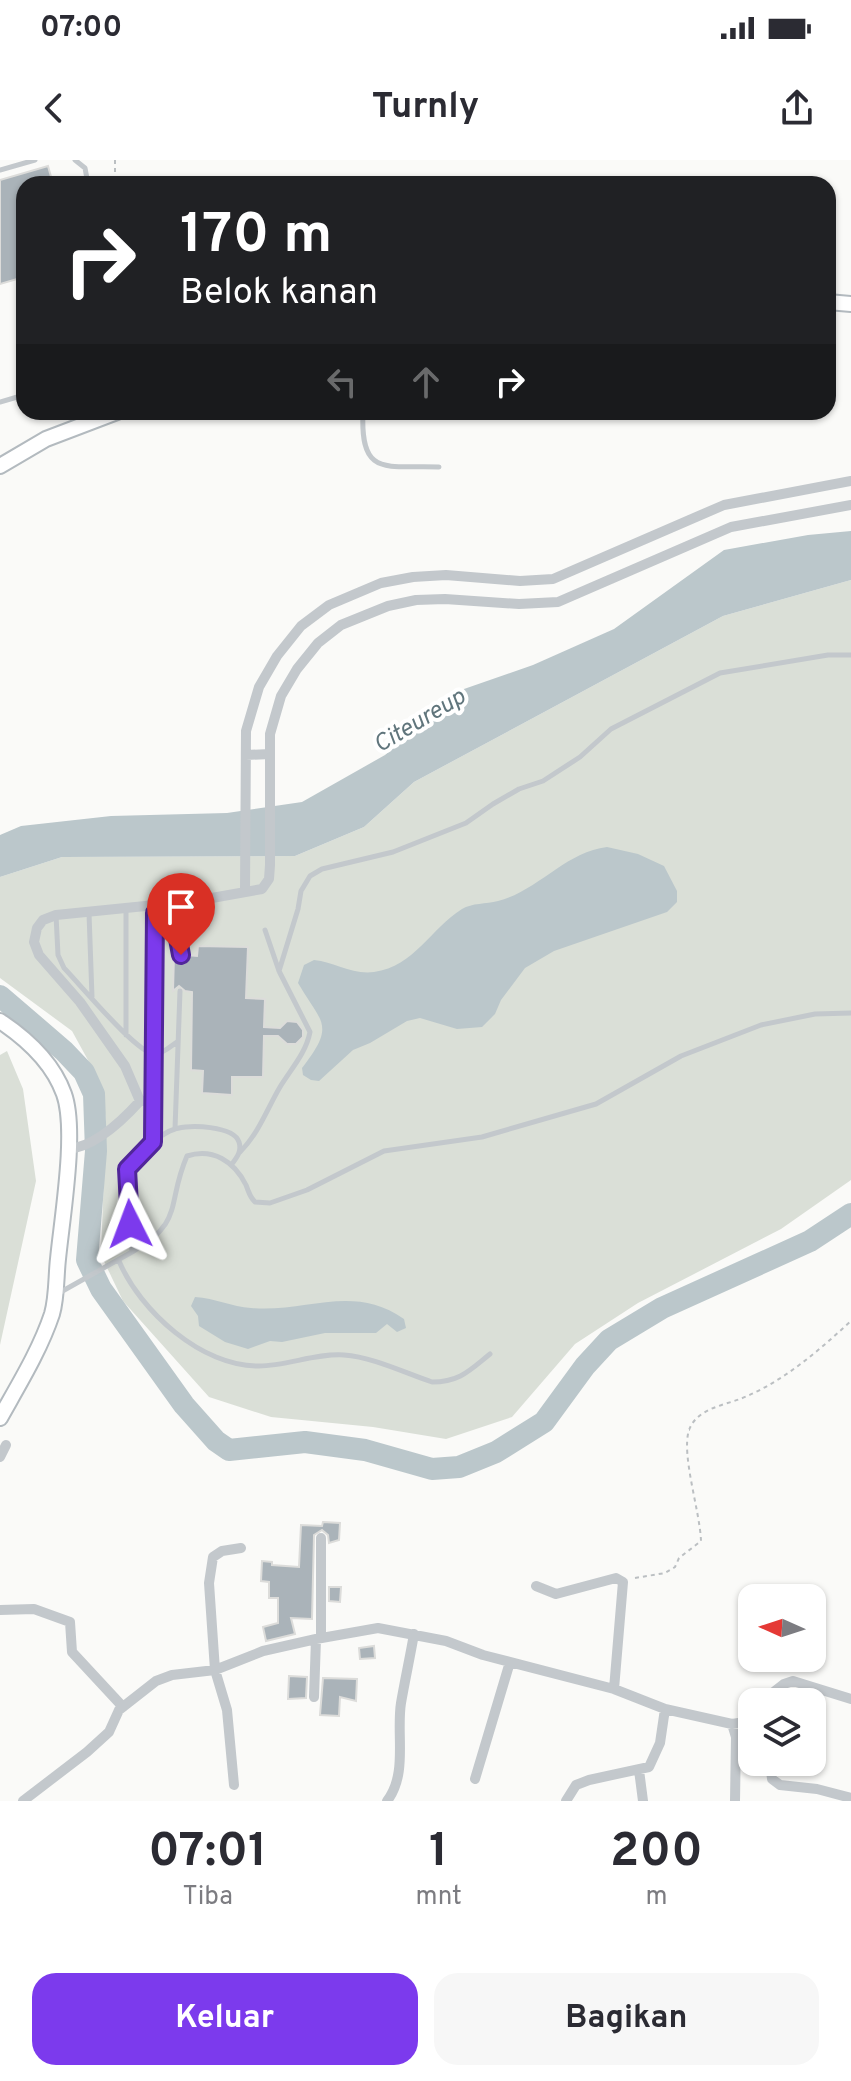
<!DOCTYPE html>
<html lang="id">
<style>
:root{--surface:#fff;--page:#f7f7f7;--text:#2b2b33;--muted:#7c7c81;--accent:#7c3aed}
body{margin:0;font-family:Overpass,sans-serif;background:var(--page);color:var(--text);height:100vh;display:flex;flex-direction:column;font-size:30px;white-space:nowrap}
*{box-sizing:border-box;margin:0}
p{font-size:26px;color:var(--muted)}
.icon{flex:none;width:44px;height:44px;fill:none;stroke:currentColor;stroke-width:2;stroke-linecap:round;stroke-linejoin:round}
.map{position:relative;height:1641px;overflow:hidden}
.panel{display:flex;flex-direction:column;background:var(--surface);flex:1}
.panel>*{flex:none}
.guide{position:absolute;left:16px;top:16px;width:820px;height:244px;border-radius:24px;box-shadow:0 2px 6px #0004;background:#202124;color:#fff;overflow:hidden}
.needle{width:52px;rotate:273deg}
.buttons{position:absolute;left:738px;top:1424px;display:grid;gap:16px}
.buttons a{display:grid;place-items:center;width:88px;height:88px;border-radius:16px;background:var(--surface);box-shadow:0 2px 6px #0004;font-size:40px}
.pin{position:absolute;display:grid;place-items:center;width:68px;height:68px;color:#fff;margin:-82px -34px;border-radius:50% 50% 50% 0;rotate:-45deg;box-shadow:0 0 8px #0007}
.pin .icon{rotate:45deg}
.me{position:absolute;width:88px;margin:-44px;rotate:357deg;stroke-linejoin:round;filter:drop-shadow(0 0 6px #0008)}
.turn{display:flex;align-items:center;gap:28px;height:168px;padding:0 32px;font-size:36px}
.turn .icon{width:104px;height:104px;stroke-width:2.5}
.turn b{display:block;font-size:56px;line-height:68px}
.lanes{display:flex;align-items:center;height:76px;padding:0 32px;background:#0003;justify-content:center;gap:40px;direction:ltr}
.lanes .off{opacity:.35}
.eta{display:flex;justify-content:space-evenly;align-items:center;height:136px;text-align:center}
.eta b{font-size:48px;font-weight:700;line-height:56px}
.button{display:flex;gap:16px;margin-top:auto;padding:16px 32px}
.button a{flex:1;height:92px;border-radius:24px;background:var(--accent);color:#fff;font-size:32px;font-weight:700;line-height:92px;text-align:center}
.button a+a{background:var(--page);color:var(--text)}
.status{display:flex;justify-content:space-between;align-items:center;height:56px;padding:0 40px;background:var(--surface);direction:ltr}
.status svg{height:22px;fill:currentColor}
header{display:flex;justify-content:space-between;align-items:center;height:104px;padding:0 32px;background:var(--surface);font-size:36px;font-weight:700}
.map>svg:first-child{display:block}
</style>
<div class="status"><b>07:00</b><svg viewBox="0 0 49 12"><path d="M0 12V9h3v3zM5 12V6h3v6zM10 12V3h3v9zM15 12V0h3v12zM26 1h20v11H26zM47 4h2v5h-2z"/></svg></div>
<header><svg class="icon" aria-label="back" viewBox="0 0 24 24"><path d="M15 5l-7 7 7 7"/></svg>Turnly<svg class="icon" aria-label="share" viewBox="0 0 24 24"><path d="M12 15V3M7 8l5-5 5 5M5 13v7h14v-7"/></svg></header>
<div class="map">
<svg width="851" height="1641" viewBox="0 0 851 1641">
<rect width="100%" height="100%" fill="#fafaf8"/>
<!-- green -->
<path fill="#dadfd7" d="M 851,420 L 851,1020 L 781,1069 L 638,1143 L 575,1184 L 512,1257 L 446,1279 L 373,1267 L 271,1257 L 209,1237 L 123,1141 L 101,1095 L 106,960 L 100,922 L 72,871 L 0,818 L 0,717 L 62,697 L 295,696 L 364,667 L 414,622 L 723,456 Z
M 7,891 L 23,929 L 36,1021 L 0,1185 L 0,895 Z"/>
<!-- water -->
<path fill="#bbc7cb" d="M 851,371 L 851,420 L 723,456 L 414,622 L 364,667 L 295,696 L 62,697 L 0,717 L 0,675 L 21,666 L 111,656 L 227,653 L 302,642 L 385,595 L 464,529 L 533,505 L 614,469 L 724,390 L 808,375 Z
M 607,687 L 638,694 L 664,706 L 677,731 L 677,742 L 667,752 L 554,791 L 525,808 L 501,840 L 495,854 L 482,867 L 457,869 L 420,858 L 407,861 L 370,883 L 353,890 L 319,921 L 311,920 L 303,915 L 302,908 C 336,864 322,864 298,823 L 304,805 L 314,800 C 335,802 352,815 374,812 C 415,806 430,769 462,749 C 472,743 486,744 498,741 C 538,731 565,692 607,687 Z
M 195,1137 C 215,1138 232,1147 251,1148 C 306,1153 353,1123 404,1159 L 406,1168 L 397,1172 L 387,1164 L 376,1173 L 325,1173 L 282,1182 L 270,1181 L 248,1189 L 225,1182 L 199,1166 L 198,1156 L 191,1146 Z"/>
<g fill="none" stroke-linecap="round" stroke-linejoin="round">
<!-- river -->
<path stroke="#bbc7cb" stroke-width="22" d="M 0,836 L 64,891 L 84,912 L 94,934 L 96,991 L 87,1100 L 101,1129 L 184,1245 L 216,1281 L 229,1290 L 305,1282 L 365,1290 L 432,1309 L 459,1307 L 496,1292 L 544,1262 L 585,1206 L 609,1180 L 662,1148 L 810,1081 L 851,1054"/>
</g>
<!-- building -->
<path fill="#aab3b9" stroke="#dcdcda" stroke-width="2" d="M 48,6 L 53,24 L 24,24 L 24,117 L 0,124 L 0,20 Z
M 198,786 L 248,787 L 246,838 L 265,839 L 264,867 L 280,868 L 287,861 L 297,862 L 303,870 L 303,877 L 296,884 L 287,884 L 278,876 L 264,876 L 263,917 L 232,917 L 232,935 L 202,933 L 203,911 L 191,910 L 192,832 L 185,831 L 179,826 L 173,831 L 174,795 L 181,800 L 186,795 L 197,796 Z
M 323,1362 L 340,1363 L 339,1380 L 329,1383 L 328,1375 L 322,1370 L 314,1375 L 312,1459 L 291,1458 L 295,1474 L 266,1481 L 263,1467 L 278,1463 L 278,1438 L 269,1438 L 269,1422 L 261,1421 L 262,1401 L 272,1402 L 272,1405 L 299,1407 L 301,1365 L 322,1366 Z
M 329,1427 L 341,1427 L 340,1442 L 329,1441 Z
M 374,1486 L 375,1498 L 360,1499 L 359,1488 Z
M 289,1516 L 307,1517 L 306,1538 L 288,1539 Z
M 323,1518 L 357,1519 L 356,1541 L 340,1537 L 339,1556 L 320,1555 Z"/>
<g fill="none" stroke-linecap="round" stroke-linejoin="round">
<!-- secondary casing -->
<g stroke="#b3babf" stroke-width="18">
<path id="secondary" d="M 828,142 L 851,144
M 0,306 L 46,279 L 117,252
M 0,861 C 27,879 53,903 64,934 C 77,970 62,1058 58,1099 C 56,1116 57,1137 52,1154 C 40,1190 19,1224 0,1258"/>
</g>
<!-- path -->
<path stroke="#bbbfc2" stroke-width="2" stroke-dasharray="4 4" stroke-linecap="butt" d="M 115,0 L 115,24
M 635,1418 L 665,1413 L 675,1407 L 679,1398 L 701,1381 C 700,1351 681,1295 689,1270 C 697,1249 721,1246 740,1239 C 783,1222 817,1192 851,1161"/>
<!-- lane -->
<path stroke="#c3c8cc" stroke-width="5" d="M 75,0 L 85,8 L 88,24
M 0,10 L 35,0
M 0,242 L 24,235
M 363,252 C 360,318 386,305 439,307
M 89,753 L 92,837
M 155,754 L 176,768 L 181,795
M 56,755 L 58,795 L 64,808 C 79,823 138,895 155,894 C 163,894 171,886 177,882
M 279,811 L 298,749 L 301,731 L 310,716 L 322,709 L 393,692 L 466,663 L 493,644 L 519,629 L 543,621 L 580,597 L 611,569 L 720,513 L 828,495 L 851,495
M 126,875 L 126,750
M 175,969 L 180,831
M 153,982 L 154,745
M 240,992 C 259,973 267,949 280,927 C 291,909 306,893 310,872 L 279,811 L 265,770
M 132,1092 C 185,1062 166,1044 187,996 C 213,988 234,1001 246,1025 C 249,1032 249,1036 255,1042 L 270,1043 L 307,1030 L 384,991 L 482,977 L 596,944 L 681,896 L 761,865 L 815,854 L 851,853
M 119,1101 C 140,1151 202,1207 259,1206 C 287,1206 316,1193 344,1195 C 373,1197 405,1213 432,1222 C 460,1222 470,1210 490,1194
M 59,1133 L 132,1092 L 127,1009 C 141,995 156,975 175,969 C 189,964 234,966 239,982 C 242,991 237,997 232,1004"/>
<!-- street -->
<path stroke="#c3c8cc" stroke-width="10" d="M 246,595 L 270,594
M 245,732 L 246,571 L 259,527 L 277,496 L 301,466 L 329,445 L 381,423 L 413,417 L 446,415 L 520,421 L 553,419 L 724,345 L 851,321
M 140,941 L 125,906 L 80,842 L 39,795 L 34,782 L 37,768 L 43,760 L 56,755 L 195,741 L 262,729 L 269,719 L 270,705 L 270,574 L 281,536 L 297,509 L 318,483 L 341,465 L 388,446 L 416,440 L 445,439 L 519,444 L 558,442 L 731,367 L 851,345
M 68,989 C 95,987 122,961 140,941 L 153,941
M 0,1297 L 6,1285
M 536,1426 L 556,1434 L 616,1418 L 623,1422 L 614,1529
M 0,1450 L 34,1449 L 70,1462 L 72,1492 L 123,1547
M 321,1478 L 321,1378
M 314,1537 L 316,1479
M 761,1542 L 784,1524 L 793,1521 L 851,1539
M 732,1564 L 736,1577 L 735,1641
M 770,1602 L 772,1619 L 780,1625 L 817,1629 L 851,1638
M 639,1610 L 643,1641
M 475,1619 L 510,1502
M 234,1625 L 227,1550 L 215,1510 L 209,1423 L 213,1397 L 222,1391 L 241,1388
M 23,1641 L 87,1592 L 109,1572 L 119,1550 L 156,1521 L 172,1515 L 215,1510 L 263,1491 L 316,1479 L 378,1468 L 446,1481 L 483,1495 L 614,1529 L 665,1549 L 732,1564 L 745,1562 L 752,1555
M 387,1641 C 408,1614 396,1574 401,1543 C 405,1520 410,1497 414,1474
M 566,1641 L 576,1625 L 589,1620 L 649,1607 L 660,1583 L 665,1549"/>
<!-- secondary -->
<use href="#secondary" stroke="#fff" stroke-width="14"/>
</g>
<g fill="none" stroke-linecap="round" stroke-linejoin="round">
<!-- route casing -->
<g stroke="#51269a" stroke-width="20">
<path id="route" d="M 130,1064 L 127,1009 L 153,982 L 155,753 L 176,768 L 181,795"/>
</g>
<!-- route -->
<use href="#route" stroke="#7c3aed" stroke-width="14"/>
</g>
<g text-anchor="middle" stroke-width="8" stroke-linejoin="round" paint-order="stroke">
<!-- water labels -->
<g font-size="24" font-style="italic" fill="#60757c" stroke="#fff">
<text transform="translate(419 560) rotate(-31)" y="8">Citeureup</text>
</g>
</g>
</svg>
<div class="buttons">
<a><svg class="needle" viewBox="-14 -14 28 28"><path d="M0-13l5 13h-10z" fill="#e53935"/><path d="M0 13l5-13h-10z" fill="#7c7c81"/></svg></a>
<a><svg class="icon" aria-label="layers" viewBox="0 0 24 24"><path d="M12 4l9 5-9 5-9-5zM3 14l9 5 9-5"/></svg></a>
</div>
<div class="pin" style="left:181px;top:795px;background:#d93025"><svg class="icon" aria-label="arrive" viewBox="0 0 24 24"><path d="M6 21V4h12l-3 4 3 4H6"/></svg></div>
<svg class="me" style="left:130px;top:1064px" viewBox="-20 -20 40 40"><path d="M0-17L14 15 0 8-14 15z" fill="#7c3aed" stroke="#fff" stroke-width="4"/></svg>
<div class="guide">
<div class="turn"><svg class="icon" aria-label="right" viewBox="0 0 24 24"><path d="M7 20v-9h11M14 6l5 5-5 5"/></svg><div><b>170 m</b>Belok kanan</div></div>
<div class="lanes"><svg class="icon off" aria-label="left" viewBox="0 0 24 24"><path d="M17 20v-9H6M10 6l-5 5 5 5"/></svg><svg class="icon off" aria-label="ahead" viewBox="0 0 24 24"><path d="M12 20V5M6 11l6-6 6 6"/></svg><svg class="icon" aria-label="right" viewBox="0 0 24 24"><path d="M7 20v-9h11M14 6l5 5-5 5"/></svg></div>
</div>
</div>
<section class="panel">
<div class="eta">
<div><b>07:01</b><p>Tiba</p></div>
<div><b>1</b><p>mnt</p></div>
<div><b>200</b><p>m</p></div>
</div>
<div class="button"><a>Keluar</a><a>Bagikan</a></div>
</section>
